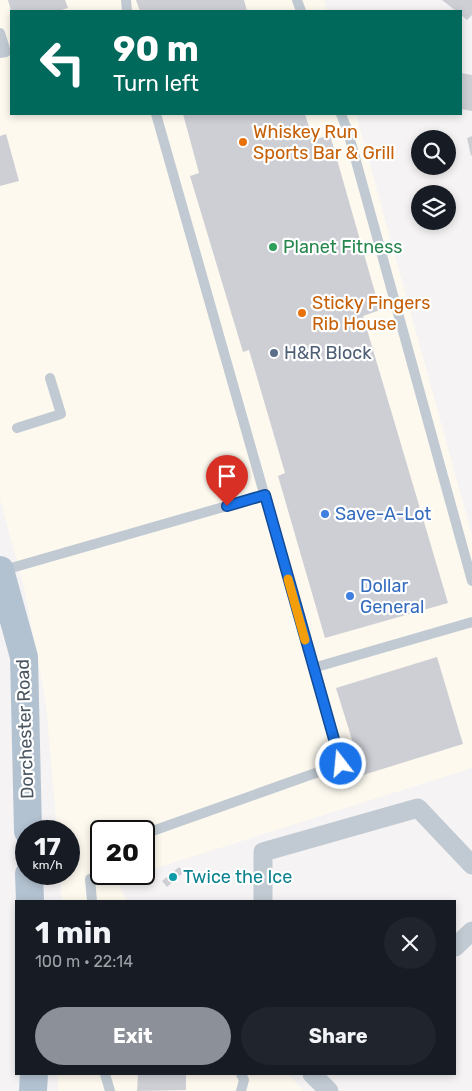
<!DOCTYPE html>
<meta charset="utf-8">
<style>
:root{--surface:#171b24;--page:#20242c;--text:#f1f3f6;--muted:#9ea1a6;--accent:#8c9099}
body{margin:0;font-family:Rubik,sans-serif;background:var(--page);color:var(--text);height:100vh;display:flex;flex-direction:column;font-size:19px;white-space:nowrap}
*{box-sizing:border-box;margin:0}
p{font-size:16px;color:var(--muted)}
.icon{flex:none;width:28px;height:28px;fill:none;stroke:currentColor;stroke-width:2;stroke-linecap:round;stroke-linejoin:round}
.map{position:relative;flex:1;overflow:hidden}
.side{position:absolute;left:15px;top:900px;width:441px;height:175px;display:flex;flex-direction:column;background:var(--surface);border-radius:0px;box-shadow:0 2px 8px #0003}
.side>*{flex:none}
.guide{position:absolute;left:10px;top:10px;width:452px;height:105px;border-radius:0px;box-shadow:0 2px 8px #0003;background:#00695c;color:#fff;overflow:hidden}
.fabs{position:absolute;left:411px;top:130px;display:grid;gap:10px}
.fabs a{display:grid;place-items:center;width:45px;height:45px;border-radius:50%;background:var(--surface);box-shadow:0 2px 8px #0003;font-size:25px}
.speed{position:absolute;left:15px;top:820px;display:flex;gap:10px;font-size:25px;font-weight:700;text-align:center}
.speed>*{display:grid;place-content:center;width:65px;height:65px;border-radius:50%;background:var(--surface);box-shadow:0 2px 8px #0003;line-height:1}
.speed small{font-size:12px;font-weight:400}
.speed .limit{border:2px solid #111;border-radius:8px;background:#fff;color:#111}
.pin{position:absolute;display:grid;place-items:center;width:42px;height:42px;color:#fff;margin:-51px -21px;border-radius:50% 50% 50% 0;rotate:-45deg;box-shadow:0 0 5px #0007}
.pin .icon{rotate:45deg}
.me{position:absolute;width:55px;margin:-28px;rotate:344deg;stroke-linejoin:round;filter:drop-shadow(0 0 4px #0008)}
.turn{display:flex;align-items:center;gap:18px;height:105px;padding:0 20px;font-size:22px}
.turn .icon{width:65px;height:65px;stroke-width:2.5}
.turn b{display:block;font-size:35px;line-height:42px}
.round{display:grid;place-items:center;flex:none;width:52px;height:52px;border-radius:26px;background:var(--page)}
.summary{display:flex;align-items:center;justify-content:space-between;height:85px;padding:0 20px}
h1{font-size:30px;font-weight:700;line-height:38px}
.button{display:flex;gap:10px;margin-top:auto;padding:10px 20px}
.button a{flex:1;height:58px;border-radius:30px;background:var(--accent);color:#fff;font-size:20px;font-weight:700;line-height:58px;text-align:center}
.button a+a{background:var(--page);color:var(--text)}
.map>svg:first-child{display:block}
</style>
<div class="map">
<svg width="472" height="1091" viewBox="0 0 472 1091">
<rect width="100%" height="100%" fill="#f5f3f3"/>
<!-- commercial -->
<path fill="#fdf9ef" d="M 0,0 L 324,0 L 327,11 L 11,11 L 11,114 L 356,114 L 472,535 L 472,768 L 144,872 L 144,831 L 101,831 L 101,874 L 139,874 L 117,881 L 127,901 L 62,901 L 60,874 L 69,874 L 69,831 L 57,831 L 46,704 L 24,587 L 0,499 Z
M 58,1074 L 288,1074 L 304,1091 L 58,1091 Z"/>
<!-- building -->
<path fill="#cdcfd5" d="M 8,0 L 65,0 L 68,8 L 58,11 L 11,11 Z
M 136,0 L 244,0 L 247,11 L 140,11 Z
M 442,0 L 472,0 L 472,15 L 467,20 L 461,15 L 461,11 L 456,11 Z
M 461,73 L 472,75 L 472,111 L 461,109 Z
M 183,114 L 305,114 L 313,140 L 330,135 L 380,310 L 363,316 L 448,603 L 325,638 L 278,476 L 285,473 L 249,350 L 243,352 L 190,176 L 199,173 Z
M 6,134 L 19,181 L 0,186 L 0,136 Z
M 472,136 L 472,155 L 471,156 L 467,138 Z
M 437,657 L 463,744 L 363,775 L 336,688 Z
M 179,867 L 184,872 L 167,887 L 162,881 Z
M 138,1074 L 186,1074 L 186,1090 L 137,1091 Z"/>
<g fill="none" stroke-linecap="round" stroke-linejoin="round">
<!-- lane -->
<path stroke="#c1cad2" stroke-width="10" d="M 126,0 L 127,11
M 297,0 L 301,11
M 0,33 L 6,52 L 0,53
M 341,114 L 348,132 L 472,581
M 17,428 L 61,414 L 50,378
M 1,571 L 265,495
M 313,668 L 472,622
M 144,834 L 341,764 L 156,114
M 90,879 L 92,901
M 105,1074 L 110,1091
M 241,1091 L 244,1080 L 241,1074"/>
<!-- street -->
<path stroke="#c1cad2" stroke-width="19" d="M 263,901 L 263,852 L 418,808 L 472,865
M 455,947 L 472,931
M 312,1074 L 329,1091"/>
<!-- primary -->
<path stroke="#b3c2d1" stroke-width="28" d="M 0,570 L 24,657 L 28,831
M 29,874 L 30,901
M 33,1091 L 34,1074"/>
</g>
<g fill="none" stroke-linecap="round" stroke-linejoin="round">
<!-- route casing -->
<g stroke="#114b97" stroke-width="12">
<path id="route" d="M 227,506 L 265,495 L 341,764"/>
</g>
<!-- route -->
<use href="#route" stroke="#1a73e8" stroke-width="9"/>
<!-- slow -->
<path stroke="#f59e0b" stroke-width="9" d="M 288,579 L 305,640"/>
</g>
<!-- markers -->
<g fill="#e8710a" stroke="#fff" stroke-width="2">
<circle cx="243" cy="142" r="5"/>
<circle cx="302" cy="313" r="5"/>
</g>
<circle fill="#2e9e5b" stroke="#fff" stroke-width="2" cx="273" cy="247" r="5"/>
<circle fill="#5c6f8a" stroke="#fff" stroke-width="2" cx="274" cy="353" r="5"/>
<g fill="#3f7fe0" stroke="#fff" stroke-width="2">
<circle cx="325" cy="514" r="5"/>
<circle cx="350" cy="596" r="5"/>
</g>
<circle fill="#0f9aa8" stroke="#fff" stroke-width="2" cx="173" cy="877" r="5"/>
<g text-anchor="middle" stroke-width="4.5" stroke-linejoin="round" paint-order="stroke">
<!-- food labels -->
<g font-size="18" fill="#c56008" stroke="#fff" text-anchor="start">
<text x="253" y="138">Whiskey Run<tspan x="253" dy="21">Sports Bar &amp; Grill</tspan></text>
<text x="312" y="309">Sticky Fingers<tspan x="312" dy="21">Rib House</tspan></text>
</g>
<!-- leisure labels -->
<g font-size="18" fill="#27864d" stroke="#fff" text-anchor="start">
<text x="283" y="253">Planet Fitness</text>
</g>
<!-- service labels -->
<g font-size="18" fill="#4e5e75" stroke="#fff" text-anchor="start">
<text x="284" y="359">H&amp;R Block</text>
</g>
<!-- shop labels -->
<g font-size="18" fill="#366cbe" stroke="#fff" text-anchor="start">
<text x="335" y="520">Save-A-Lot</text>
<text x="360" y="592">Dollar<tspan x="360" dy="21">General</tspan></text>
</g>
<!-- street labels -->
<g font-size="18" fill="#4a5661" stroke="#fff">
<text transform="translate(25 729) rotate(-92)" y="6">Dorchester Road</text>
</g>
<!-- culture labels -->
<g font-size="18" fill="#0d838f" stroke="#fff" text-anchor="start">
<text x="183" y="883">Twice the Ice</text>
</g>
</g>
</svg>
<div class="fabs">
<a><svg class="icon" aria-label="search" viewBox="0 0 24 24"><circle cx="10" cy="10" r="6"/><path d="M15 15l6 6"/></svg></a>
<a><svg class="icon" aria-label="layers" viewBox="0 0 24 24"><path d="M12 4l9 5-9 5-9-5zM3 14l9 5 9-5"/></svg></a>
</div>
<div class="speed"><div>17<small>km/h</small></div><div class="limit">20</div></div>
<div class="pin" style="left:227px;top:506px;background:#d93025"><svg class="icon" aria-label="arrive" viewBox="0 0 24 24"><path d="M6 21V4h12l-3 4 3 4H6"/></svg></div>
<svg class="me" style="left:341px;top:764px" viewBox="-20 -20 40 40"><circle r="17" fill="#1a73e8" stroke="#fff" stroke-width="3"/><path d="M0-11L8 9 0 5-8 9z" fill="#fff"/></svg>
<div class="guide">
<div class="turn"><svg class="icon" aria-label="left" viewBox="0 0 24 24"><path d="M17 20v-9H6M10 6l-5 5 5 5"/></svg><div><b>90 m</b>Turn left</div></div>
</div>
<section class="side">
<div class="summary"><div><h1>1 min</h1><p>100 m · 22:14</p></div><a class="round"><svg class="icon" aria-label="close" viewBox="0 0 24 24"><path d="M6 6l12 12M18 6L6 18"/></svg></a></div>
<div class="button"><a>Exit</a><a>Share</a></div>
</section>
</div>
